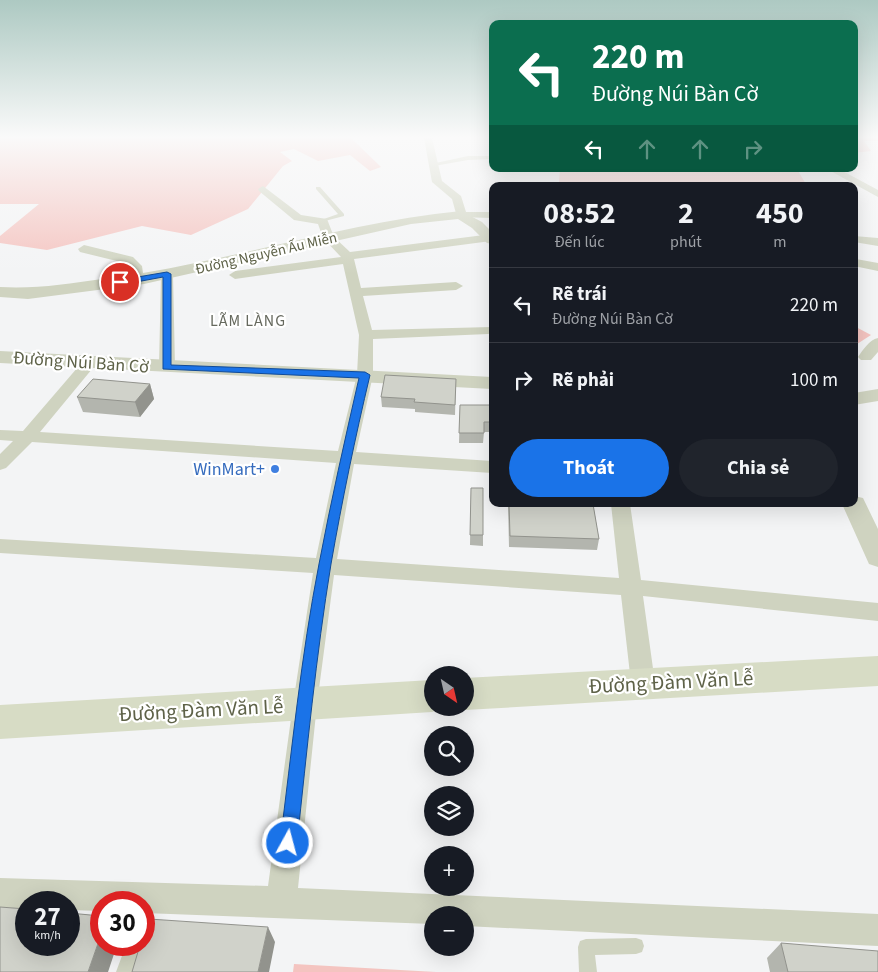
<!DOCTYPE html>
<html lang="vi">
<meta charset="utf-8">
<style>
:root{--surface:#171b24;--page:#20242c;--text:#f1f3f6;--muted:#9ea1a6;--line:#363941;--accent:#1a73e8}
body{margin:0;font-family:"Source Sans 3",sans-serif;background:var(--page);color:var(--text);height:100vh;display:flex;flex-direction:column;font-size:19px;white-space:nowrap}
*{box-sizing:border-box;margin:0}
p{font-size:16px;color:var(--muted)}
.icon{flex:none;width:28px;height:28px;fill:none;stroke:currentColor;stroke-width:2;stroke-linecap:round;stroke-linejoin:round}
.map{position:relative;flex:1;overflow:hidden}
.sheet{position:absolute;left:489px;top:182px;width:369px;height:325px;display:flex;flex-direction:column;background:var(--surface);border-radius:10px;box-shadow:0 5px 20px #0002}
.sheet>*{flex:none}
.top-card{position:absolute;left:489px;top:20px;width:369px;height:152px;border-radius:10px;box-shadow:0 5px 20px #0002;background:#0b6e4f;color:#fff;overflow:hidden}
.needle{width:32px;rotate:146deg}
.fabs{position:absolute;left:424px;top:666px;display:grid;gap:10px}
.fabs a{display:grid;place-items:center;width:50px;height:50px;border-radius:50%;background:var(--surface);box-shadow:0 5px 20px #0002;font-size:25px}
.speed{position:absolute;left:15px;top:891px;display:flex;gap:10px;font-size:25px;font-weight:700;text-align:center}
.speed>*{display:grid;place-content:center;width:65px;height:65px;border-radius:50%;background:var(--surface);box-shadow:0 5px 20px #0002;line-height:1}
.speed small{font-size:12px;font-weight:400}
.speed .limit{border:8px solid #d22;background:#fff;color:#111}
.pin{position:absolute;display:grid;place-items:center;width:42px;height:42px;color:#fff;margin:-21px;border:2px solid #fff;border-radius:50%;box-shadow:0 1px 5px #0007}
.me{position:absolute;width:55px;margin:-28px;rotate:7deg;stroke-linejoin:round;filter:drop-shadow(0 0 4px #0008)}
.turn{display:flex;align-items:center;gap:18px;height:105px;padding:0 20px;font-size:22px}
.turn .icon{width:65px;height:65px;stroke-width:2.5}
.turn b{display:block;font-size:35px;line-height:42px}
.lanes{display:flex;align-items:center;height:48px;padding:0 20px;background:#0003;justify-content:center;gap:25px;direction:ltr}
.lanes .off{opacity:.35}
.eta{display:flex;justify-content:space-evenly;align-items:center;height:85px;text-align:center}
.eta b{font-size:30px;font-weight:700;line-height:35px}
.action{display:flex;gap:10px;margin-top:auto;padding:10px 20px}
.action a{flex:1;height:58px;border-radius:30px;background:var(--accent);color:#fff;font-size:20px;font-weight:700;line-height:58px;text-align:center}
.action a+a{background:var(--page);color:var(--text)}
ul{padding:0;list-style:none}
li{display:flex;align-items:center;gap:15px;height:75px;padding:0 20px;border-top:1px solid var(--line)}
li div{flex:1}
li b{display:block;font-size:19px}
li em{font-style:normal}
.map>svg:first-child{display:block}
</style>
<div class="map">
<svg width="878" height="972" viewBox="0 0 878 972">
<rect width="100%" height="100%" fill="#f3f4f5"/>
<!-- green -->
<path fill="#f4c4c0" d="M 0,138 L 351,138 L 381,167 L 370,171 L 350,155 L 318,161 L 294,149 L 280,152 L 292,161 L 283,166 L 248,209 L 191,235 L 142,226 L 47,250 L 0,243 L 0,236 L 39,204 L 0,204 Z
M 854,138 L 878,138 L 878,141 L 864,141 L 871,151 L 854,153 Z
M 560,169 L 797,169 L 807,186 L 563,186 L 559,182 Z
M 854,304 L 858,306 L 856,327 L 871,335 L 854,346 Z
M 294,964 L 436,972 L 293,972 Z"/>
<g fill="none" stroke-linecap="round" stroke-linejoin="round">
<!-- service -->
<path fill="#cfd3c0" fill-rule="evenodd" d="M 468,156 L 492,156 L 492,159 L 468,160 L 434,166 L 431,164 Z
M 316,187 L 320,187 L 344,214 L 344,216 L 321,222 L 321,220 L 338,214 L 316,189 Z
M 636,938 L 642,940 L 644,946 L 642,952 L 636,954 L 595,955 L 597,972 L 579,972 L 578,947 L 580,941 L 586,939 Z
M 126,945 L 142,945 L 134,972 L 116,972 Z"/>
<!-- minor -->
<path fill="#cfd3c0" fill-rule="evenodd" d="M 424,138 L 432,138 L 442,181 L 461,196 L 466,212 L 492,212 L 492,218 L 457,217 L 452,199 L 432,182 Z
M 827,169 L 839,169 L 878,190 L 878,197 Z
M 263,186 L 301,215 L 327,219 L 334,237 L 350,252 L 492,234 L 491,241 L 354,259 L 361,288 L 456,282 L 463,286 L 456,290 L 363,296 L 372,330 L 492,327 L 492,333 L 488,334 L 373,339 L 373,375 L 356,452 L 492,461 L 492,473 L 354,464 L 337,559 L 619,578 L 611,504 L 630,504 L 641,580 L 878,603 L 878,621 L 643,596 L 655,683 L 652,690 L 643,694 L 634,690 L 631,683 L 621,595 L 334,575 L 317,704 L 298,888 L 878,914 L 878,946 L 465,926 L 465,915 L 432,915 L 432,924 L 144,913 L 144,902 L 101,902 L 101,911 L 69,910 L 69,902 L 26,902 L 26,909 L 0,908 L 0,878 L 268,886 L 293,704 L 313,573 L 0,553 L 0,539 L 316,558 L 336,463 L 32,442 L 6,468 L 0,470 L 0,454 L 13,441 L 0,440 L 0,430 L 23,431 L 84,360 L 94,360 L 97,363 L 40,432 L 338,451 L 357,375 L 359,335 L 343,264 L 235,279 L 229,275 L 235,271 L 341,257 L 323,238 L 318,224 L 294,220 L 259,191 L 258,189 Z
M 854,236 L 878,238 L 878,246 L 854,242 Z
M 84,245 L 133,257 L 142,266 L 144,280 L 143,283 L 133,283 L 130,267 L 125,263 L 80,252 L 78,249 Z
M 856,259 L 878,263 L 878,271 L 854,266 L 854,260 Z
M 167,271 L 173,275 L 175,367 L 172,370 L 162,370 L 159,367 L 161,275 Z
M 878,338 L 878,352 L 871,360 L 861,360 L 858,357 C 863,350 869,340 878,338 Z"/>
<!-- tertiary -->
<path fill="#cfd3c0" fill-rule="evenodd" d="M 461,211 L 482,222 L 492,232 L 492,244 L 487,243 L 472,228 L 458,219 L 411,224 L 144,284 L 28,299 L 0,297 L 0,287 C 35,289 68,284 102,279 C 223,264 340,223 461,211 Z
M 0,351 L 492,377 L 492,389 L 0,363 Z
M 878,389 L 878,401 L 854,405 L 854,393 Z
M 854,496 L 863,498 L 878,529 L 878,567 L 869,564 L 842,504 L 854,504 Z"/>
<!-- secondary -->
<path fill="#d7dcc5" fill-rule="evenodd" d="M 878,656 L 878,686 L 465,710 L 459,708 L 465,708 L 465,678 Z
M 432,680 L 432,708 L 444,708 L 432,712 L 0,739 L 0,705 Z"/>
</g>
<!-- wall -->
<path fill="#b3b5ae" d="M 456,379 L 455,415 L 415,412 L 415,409 L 382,407 L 381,397 Z
M 150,384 L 154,399 L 140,417 L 83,412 L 77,397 Z
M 460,405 L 492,405 L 492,432 L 484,432 L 483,443 L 459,443 Z
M 471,488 L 483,535 L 483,546 L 470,545 Z
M 508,504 L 593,504 L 599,539 L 597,550 L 509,547 Z
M 781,943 L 878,972 L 770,972 L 767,958 Z"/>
<!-- shaded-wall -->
<path fill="#92938d" d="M 150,384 L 154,399 L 140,417 L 135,402 Z
M 268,927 L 275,942 L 269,972 L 258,972 Z
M 101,935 L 101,945 L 117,945 L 108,972 L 88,972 Z"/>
<!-- building -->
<path fill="#d0d2ca" stroke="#92938d" d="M 385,375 L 456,379 L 455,405 L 414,402 L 415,399 L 381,397 Z
M 93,379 L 150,384 L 135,402 L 77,397 Z
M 460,405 L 492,405 L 492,422 L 484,422 L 484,433 L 459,433 Z
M 471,488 L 483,488 L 483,535 L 470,535 Z
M 509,504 L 593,504 L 599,539 L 510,536 Z
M 0,907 L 26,909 L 26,945 L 69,945 L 69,913 L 101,916 L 101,935 L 88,972 L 0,972 Z
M 149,919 L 268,927 L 258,972 L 132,972 L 140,945 L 144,945 L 144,934 Z
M 781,943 L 878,951 L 878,972 L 788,972 Z"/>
<!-- sky -->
<linearGradient id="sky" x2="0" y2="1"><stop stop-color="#adc9c2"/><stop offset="0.5" stop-color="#fafafa"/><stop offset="1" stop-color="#fafafa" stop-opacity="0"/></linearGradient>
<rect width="878" height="274" fill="url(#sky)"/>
<!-- route -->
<path fill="#1a73e8" stroke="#114b97" d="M 167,272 L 171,274 L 171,365 L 365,372 L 370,375 C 355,438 342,501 331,564 C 316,656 307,750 297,843 L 295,849 L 288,851 L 282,849 L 280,843 C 292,750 301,656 319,564 C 331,501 345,439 359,378 L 163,369 L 163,277 L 120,285 L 116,282 L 120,280 Z"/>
<!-- markers -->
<circle fill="#3f7fe0" stroke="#fff" stroke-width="2" cx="275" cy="469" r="5"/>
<g text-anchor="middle" stroke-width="4.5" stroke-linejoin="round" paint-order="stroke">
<!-- far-street labels -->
<g font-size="15" fill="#5e6248" stroke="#fff">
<text transform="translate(266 253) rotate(-13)" y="5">Đường Nguyễn Ấu Miễn</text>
</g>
<!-- far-quarter labels -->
<g font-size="16" letter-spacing="1" fill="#66695e" stroke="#fff">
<text x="248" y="326">LÃM LÀNG</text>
</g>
<!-- street labels -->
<g font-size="18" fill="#5e6248" stroke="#fff">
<text transform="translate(81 362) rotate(4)" y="6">Đường Núi Bàn Cờ</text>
</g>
<!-- shop labels -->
<g font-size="18" fill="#366cbe" stroke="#fff" text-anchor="end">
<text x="265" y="475">WinMart+</text>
</g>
<!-- near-street labels -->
<g font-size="21" fill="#5e6248" stroke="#fff">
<text transform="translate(671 682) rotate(-3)" y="7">Đường Đàm Văn Lễ</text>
<text transform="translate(201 710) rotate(-3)" y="7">Đường Đàm Văn Lễ</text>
</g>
</g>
</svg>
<div class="fabs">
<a><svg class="needle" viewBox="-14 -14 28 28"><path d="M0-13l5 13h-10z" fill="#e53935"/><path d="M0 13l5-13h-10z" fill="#9ea1a6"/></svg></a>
<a><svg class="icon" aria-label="search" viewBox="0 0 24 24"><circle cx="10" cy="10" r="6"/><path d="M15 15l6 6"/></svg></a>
<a><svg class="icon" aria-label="layers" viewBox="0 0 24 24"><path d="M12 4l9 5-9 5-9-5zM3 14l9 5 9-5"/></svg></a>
<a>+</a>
<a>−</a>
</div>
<div class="speed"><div>27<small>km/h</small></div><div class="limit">30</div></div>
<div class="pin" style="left:120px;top:282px;background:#d93025"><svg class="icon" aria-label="arrive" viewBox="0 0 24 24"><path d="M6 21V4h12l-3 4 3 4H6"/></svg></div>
<svg class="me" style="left:288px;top:843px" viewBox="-20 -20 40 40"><circle r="17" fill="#1a73e8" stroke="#fff" stroke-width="3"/><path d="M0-11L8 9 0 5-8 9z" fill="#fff"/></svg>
<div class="top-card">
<div class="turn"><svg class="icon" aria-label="left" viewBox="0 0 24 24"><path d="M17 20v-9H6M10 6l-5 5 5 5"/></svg><div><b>220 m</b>Đường Núi Bàn Cờ</div></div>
<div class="lanes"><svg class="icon" aria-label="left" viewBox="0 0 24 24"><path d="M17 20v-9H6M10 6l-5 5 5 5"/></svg><svg class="icon off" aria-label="ahead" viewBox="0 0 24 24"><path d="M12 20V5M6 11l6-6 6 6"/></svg><svg class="icon off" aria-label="ahead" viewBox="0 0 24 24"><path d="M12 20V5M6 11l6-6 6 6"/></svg><svg class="icon off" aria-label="right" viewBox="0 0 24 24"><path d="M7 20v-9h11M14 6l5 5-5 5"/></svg></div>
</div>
<section class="sheet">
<div class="eta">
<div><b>08:52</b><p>Đến lúc</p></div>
<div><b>2</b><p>phút</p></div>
<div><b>450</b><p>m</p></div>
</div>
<ul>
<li><svg class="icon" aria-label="left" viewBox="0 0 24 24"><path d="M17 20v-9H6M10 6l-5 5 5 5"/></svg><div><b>Rẽ trái</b><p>Đường Núi Bàn Cờ</p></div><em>220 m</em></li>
<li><svg class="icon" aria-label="right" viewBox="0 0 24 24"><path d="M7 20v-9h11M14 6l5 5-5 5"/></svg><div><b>Rẽ phải</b></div><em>100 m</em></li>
</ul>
<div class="action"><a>Thoát</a><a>Chia sẻ</a></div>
</section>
</div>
